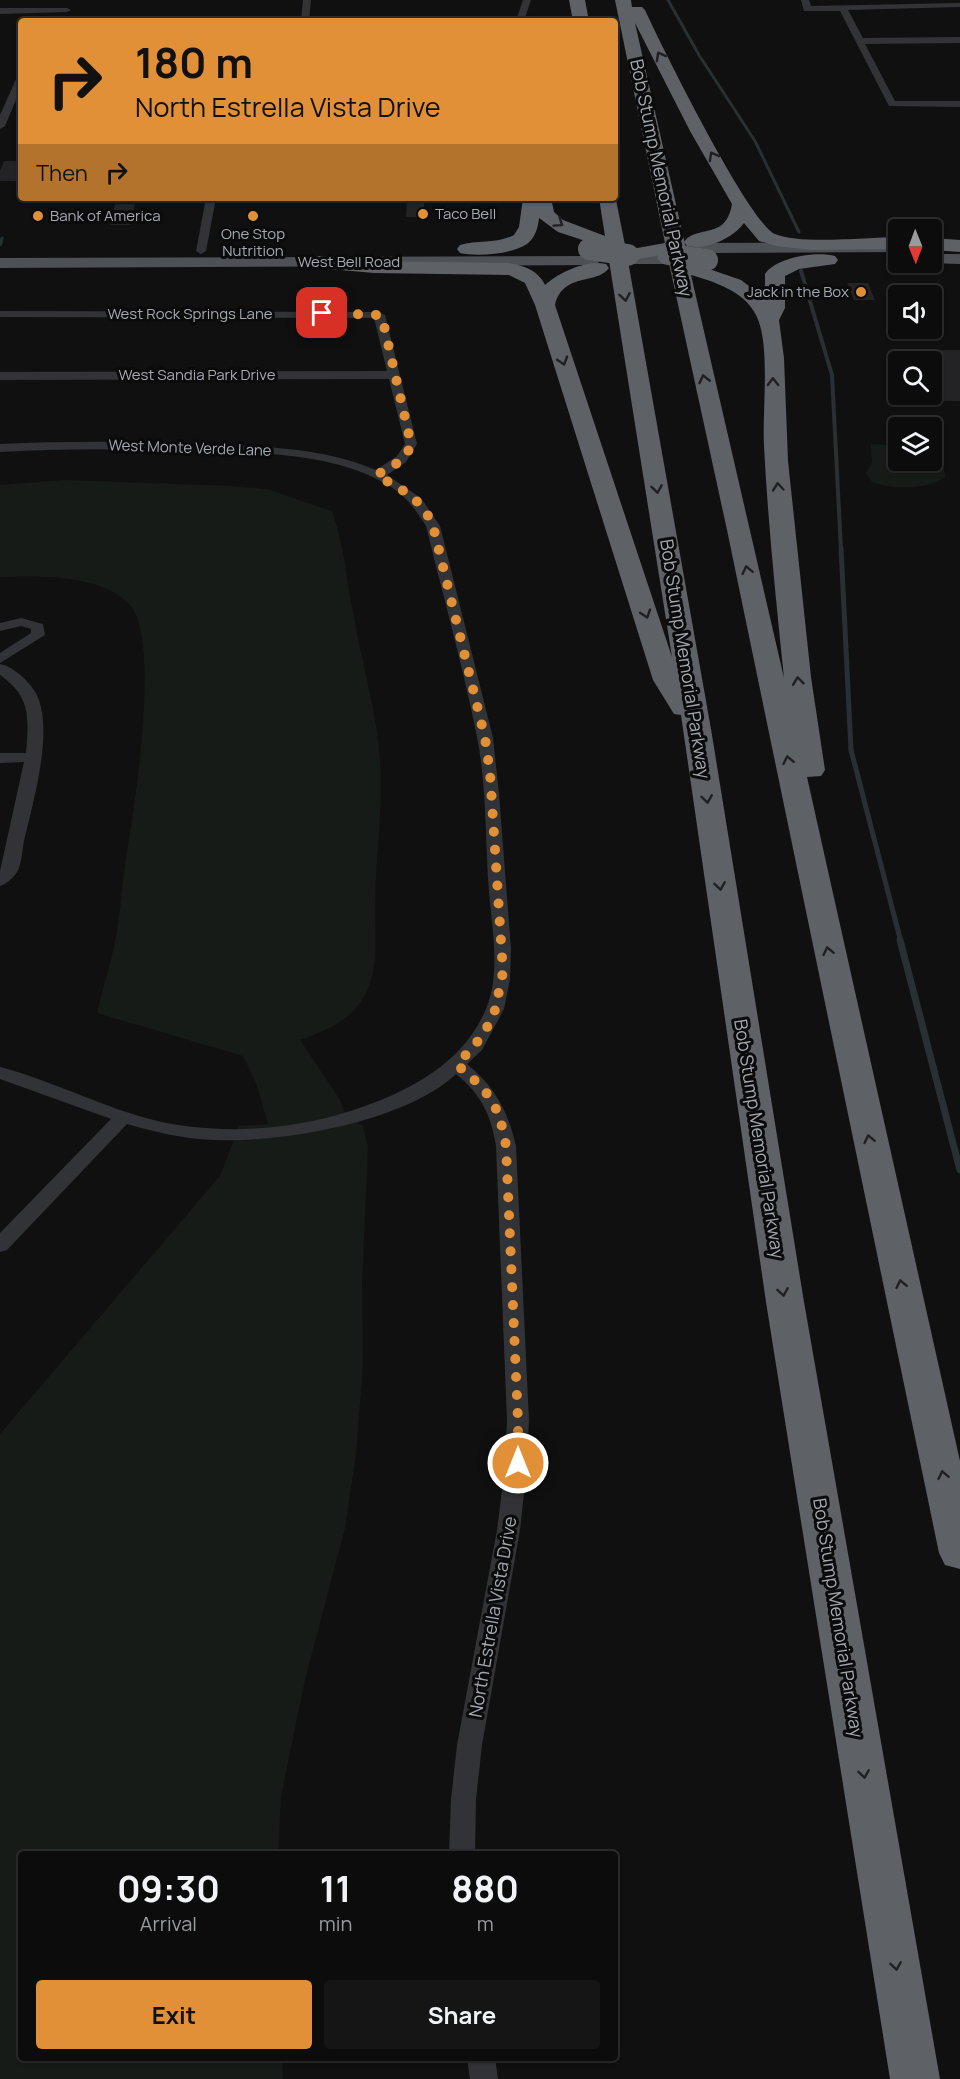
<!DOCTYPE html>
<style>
:root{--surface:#0c0c0d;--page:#151516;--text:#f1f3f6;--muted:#9a9b9d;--line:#2c2c2e;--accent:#e19037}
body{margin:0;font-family:Manrope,sans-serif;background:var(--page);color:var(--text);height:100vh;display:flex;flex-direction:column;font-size:22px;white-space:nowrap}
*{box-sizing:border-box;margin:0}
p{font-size:20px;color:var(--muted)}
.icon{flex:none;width:33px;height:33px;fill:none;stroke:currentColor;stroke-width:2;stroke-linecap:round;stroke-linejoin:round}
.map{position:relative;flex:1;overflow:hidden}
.details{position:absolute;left:18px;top:1851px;width:600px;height:210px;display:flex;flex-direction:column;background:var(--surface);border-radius:6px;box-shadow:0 2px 4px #0004,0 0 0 2px var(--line)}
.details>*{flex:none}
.hud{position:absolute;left:18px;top:18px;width:600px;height:183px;border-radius:6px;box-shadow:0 2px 4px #0004,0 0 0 2px var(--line);background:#e19037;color:#111;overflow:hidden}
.needle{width:39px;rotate:179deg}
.buttons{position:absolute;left:888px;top:219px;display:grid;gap:12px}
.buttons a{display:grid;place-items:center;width:54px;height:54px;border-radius:6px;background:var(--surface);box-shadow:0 2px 4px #0004,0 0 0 2px var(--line);font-size:30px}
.pin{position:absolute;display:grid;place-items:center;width:51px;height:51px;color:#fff;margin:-26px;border-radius:12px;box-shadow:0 3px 9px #0006}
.me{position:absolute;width:66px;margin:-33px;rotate:0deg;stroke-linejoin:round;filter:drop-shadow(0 0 4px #0008)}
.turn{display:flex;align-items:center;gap:21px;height:126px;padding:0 18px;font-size:27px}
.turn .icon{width:78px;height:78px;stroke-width:2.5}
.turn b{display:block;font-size:42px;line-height:51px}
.then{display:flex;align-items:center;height:57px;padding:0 18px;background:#0003;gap:12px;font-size:22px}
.eta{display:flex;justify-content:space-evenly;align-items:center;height:102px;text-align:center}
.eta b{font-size:36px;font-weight:700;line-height:42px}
.primary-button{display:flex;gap:12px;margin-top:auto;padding:12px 18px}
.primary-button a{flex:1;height:69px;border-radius:6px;background:var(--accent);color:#111;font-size:24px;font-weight:700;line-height:69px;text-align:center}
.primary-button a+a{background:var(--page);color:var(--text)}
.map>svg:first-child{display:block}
</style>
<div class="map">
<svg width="960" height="2079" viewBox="0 0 960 2079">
<rect width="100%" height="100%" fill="#101011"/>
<!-- green -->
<path fill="#171b17" d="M 871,444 L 898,445 L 898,460 L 932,460 L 932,457 L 944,469 L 945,477 C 929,490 891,490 872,482 L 866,473 L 872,462 Z
M 65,480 L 230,486 L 267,489 L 332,511 C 345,548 346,580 354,617 C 362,665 377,712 380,760 C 383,807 376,854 375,901 C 374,930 380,968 365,995 C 351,1021 327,1030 300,1040 L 340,1100 L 345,1113 L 363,1126 L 368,1147 L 362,1281 L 363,1364 L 356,1454 L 345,1528 L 305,1680 L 281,1796 L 278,1854 L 21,1854 L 21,2058 L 282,2058 L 283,2079 L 0,2079 L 0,1434 L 220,1176 L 239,1126 L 268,1124 L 256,1083 L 243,1056 L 97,1013 C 102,992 108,972 113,951 C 120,923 121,894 125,865 C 133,815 162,643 130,605 C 102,574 38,576 0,577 L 0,485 Z"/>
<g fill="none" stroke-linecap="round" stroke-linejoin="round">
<!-- stream-far3 -->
<path stroke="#283033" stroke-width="3" d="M 668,0 L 699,55 L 755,141 L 799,232
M 1,242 L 2,238"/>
<!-- stream-far2 -->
<path stroke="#283033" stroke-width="4" d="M 0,244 L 1,241
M 801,271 L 832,375 L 841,550"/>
<!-- stream-far1 -->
<path stroke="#283033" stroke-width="5" d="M 841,548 L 851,750 L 901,942"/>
<!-- stream -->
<path stroke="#283033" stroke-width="7" d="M 900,940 L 960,1170"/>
</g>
<!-- building -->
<path fill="#232325" d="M 4,161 L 21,161 L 21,181 L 0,181 L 0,171 Z
M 407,198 L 424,198 L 424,217 L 406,217 Z
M 115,204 L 135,204 L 130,225 L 110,225 Z
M 847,283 L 868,283 L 875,300 L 854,300 Z
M 932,350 L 960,350 L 960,401 L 932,401 Z"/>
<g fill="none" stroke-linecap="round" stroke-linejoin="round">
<!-- street -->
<path fill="#313336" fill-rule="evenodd" d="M 303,0 L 311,0 L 309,21 L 301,21 Z
M 523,0 L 531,0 L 524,21 L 516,21 Z
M 801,0 L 809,0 L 811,6 L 960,3 L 960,7 L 848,10 L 863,38 L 960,37 L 960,43 L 865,44 L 895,101 L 960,101 L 960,107 L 889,106 L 840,11 L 804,11 Z
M 0,8 L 67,8 L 71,10 L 67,12 L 0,14 Z
M 21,74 L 21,88 L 5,126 L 0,129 L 0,115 L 17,77 Z
M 206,198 L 216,198 L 206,251 L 201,254 L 196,251 Z
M 0,311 L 379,312 L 385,315 L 417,444 L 406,462 L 387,475 L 421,498 L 440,526 L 493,738 L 499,794 L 511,949 L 510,979 L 504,1009 L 482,1050 L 467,1064 C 495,1087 508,1111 516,1146 L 529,1421 L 526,1475 L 520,1530 L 482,1745 L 476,1799 L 475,1854 L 449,1854 L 451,1799 L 457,1745 L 497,1530 L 504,1475 L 507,1421 L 496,1146 C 491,1115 481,1094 456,1074 C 405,1122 282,1143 213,1140 C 184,1139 155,1132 127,1124 L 7,1250 L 0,1252 L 0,1233 L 111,1119 L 0,1079 L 0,1067 C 58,1082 112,1113 172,1124 C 234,1135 306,1128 365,1106 C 415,1088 464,1061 486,1009 C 501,973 492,929 489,892 C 485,840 487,788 477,737 C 463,666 443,596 426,526 C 415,509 405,494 386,484 C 331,452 257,453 195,451 C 130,449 65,448 0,452 L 0,444 C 65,441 131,441 196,444 C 256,446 320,446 376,470 L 397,456 L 405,444 L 389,379 L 0,380 L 0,372 L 387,371 L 374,318 L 0,317 Z
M 21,618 L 43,624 L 45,635 L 0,663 L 0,653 L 31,633 L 31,629 L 21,626 L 0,631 L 0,623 Z
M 0,664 C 15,667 34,685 39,700 C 52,738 33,802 24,841 C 22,850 22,864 17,872 C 13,878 7,884 0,886 L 0,871 L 24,762 L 0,763 L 0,753 L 26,753 C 29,717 31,697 0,675 Z
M 467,2058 L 495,2058 L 498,2079 L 470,2079 Z"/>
<!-- primary -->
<path fill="#4d5054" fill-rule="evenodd" d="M 898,242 L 898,252 L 703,253 L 695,248 L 703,243 Z
M 932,254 L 960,254 L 960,264 L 926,263 L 932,262 Z
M 636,255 L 665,256 L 667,260 L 665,264 L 630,264 L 628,260 L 630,256 Z
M 591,256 L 597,257 L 599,261 L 597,265 L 0,268 L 0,258 Z"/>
<!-- highway -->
<path fill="#5e6166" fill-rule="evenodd" d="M 569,0 L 585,0 L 589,21 L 573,21 Z
M 615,0 L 631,0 L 632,7 L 642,7 L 645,10 C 661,45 749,223 775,234 C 801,245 868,237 898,237 L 898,249 L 810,250 L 777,246 L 759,241 L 744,223 C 733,238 706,251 687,246 L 684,242 C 697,224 726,241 732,204 L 690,131 L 635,23 L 689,262 L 741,280 L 765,298 L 765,274 C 777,257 816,251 835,256 L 838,260 L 835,264 L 799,269 L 785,276 L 785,308 L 779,320 L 784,358 L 788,461 L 811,677 L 825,770 L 821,776 L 807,777 L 960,1461 L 960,1569 L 945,1565 L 939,1553 L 727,530 L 667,254 L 628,261 L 711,729 L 804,1302 L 940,2079 L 890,2079 L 766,1302 L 681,715 L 674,714 L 653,680 L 535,305 L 525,283 L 509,275 L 374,273 L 318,268 L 311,266 L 308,262 L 311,258 L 318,256 L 374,261 L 509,263 C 524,266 538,270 545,285 C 559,272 588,259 606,264 L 609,268 C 597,285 563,272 555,305 L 672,657 L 607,248 L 558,232 L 539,218 C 538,228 535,238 527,244 C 512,254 478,257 460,253 L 457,249 L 460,245 C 478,240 497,244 514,235 L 519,227 L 523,198 L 551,198 L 554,212 L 563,220 L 605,236 L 599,198 L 615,198 L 615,195 L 626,250 L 665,243 ZM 691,275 C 715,282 744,291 756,315 C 771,344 762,411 764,446 C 768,523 776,601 784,678 Z
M 932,238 L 960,240 L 960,252 L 932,250 Z"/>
<!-- highway-bridge -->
<path stroke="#5e6166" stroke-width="22" d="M 589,249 L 628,255
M 668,254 L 707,260"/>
</g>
<!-- one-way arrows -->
<defs><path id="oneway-chevron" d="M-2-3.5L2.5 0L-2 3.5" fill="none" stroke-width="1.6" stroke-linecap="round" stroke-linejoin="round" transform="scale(1.5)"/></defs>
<g stroke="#202022">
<use href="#oneway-chevron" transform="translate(660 56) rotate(-119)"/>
<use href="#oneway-chevron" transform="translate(713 156) rotate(-119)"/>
<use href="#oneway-chevron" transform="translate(559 223) rotate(34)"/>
<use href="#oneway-chevron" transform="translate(625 297) rotate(80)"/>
<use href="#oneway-chevron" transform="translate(563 361) rotate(72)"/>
<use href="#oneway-chevron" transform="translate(704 379) rotate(-103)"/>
<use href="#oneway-chevron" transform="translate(773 382) rotate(-91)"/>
<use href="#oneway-chevron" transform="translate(778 487) rotate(-95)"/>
<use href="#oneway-chevron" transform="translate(657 489) rotate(81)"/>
<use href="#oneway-chevron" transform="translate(747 570) rotate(-102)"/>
<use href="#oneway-chevron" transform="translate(646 614) rotate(72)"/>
<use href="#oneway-chevron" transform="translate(798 681) rotate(-97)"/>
<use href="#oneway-chevron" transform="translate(788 760) rotate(-102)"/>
<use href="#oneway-chevron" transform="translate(707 799) rotate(82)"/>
<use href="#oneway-chevron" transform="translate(720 886) rotate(81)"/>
<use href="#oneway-chevron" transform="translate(828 951) rotate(-102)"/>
<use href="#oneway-chevron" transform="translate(869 1139) rotate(-102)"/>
<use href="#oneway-chevron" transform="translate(901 1284) rotate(-102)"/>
<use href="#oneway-chevron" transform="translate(783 1292) rotate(81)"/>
<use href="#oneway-chevron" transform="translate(943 1475) rotate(-102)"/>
<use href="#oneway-chevron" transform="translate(864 1774) rotate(81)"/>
<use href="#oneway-chevron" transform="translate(896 1966) rotate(81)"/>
</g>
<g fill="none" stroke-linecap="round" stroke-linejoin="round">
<!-- route -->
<path stroke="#e19037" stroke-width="10" stroke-dasharray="0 18" d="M 322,313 L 379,315 L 382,317 L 411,444 C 407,460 390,468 376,475 C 402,490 421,497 433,526 L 485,738 L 490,773 L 503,972 L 495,1010 L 484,1034 L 457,1065 C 489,1091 499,1104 506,1146 L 518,1421 L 518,1463"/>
</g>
<!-- markers -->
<g fill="#e19037" stroke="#0b0b0c" stroke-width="2">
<circle cx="423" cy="214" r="6"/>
<circle cx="38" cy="216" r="6"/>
<circle cx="253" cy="216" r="6"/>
<circle cx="861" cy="292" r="6"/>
</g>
<g text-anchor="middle" stroke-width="6" stroke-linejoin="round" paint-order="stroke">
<!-- far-poi labels -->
<g font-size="15" fill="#a2a9b1" stroke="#0b0b0c" text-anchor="start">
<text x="435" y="219">Taco Bell</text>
<text x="50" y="221">Bank of America</text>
<text x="253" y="239" text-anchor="middle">One Stop<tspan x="253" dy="17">Nutrition</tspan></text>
<text x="849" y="297" text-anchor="end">Jack in the Box</text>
</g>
<!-- far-street labels -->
<g font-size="15" fill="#a2a9b1" stroke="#0b0b0c">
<text x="349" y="267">West Bell Road</text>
<text x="190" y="319">West Rock Springs Lane</text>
<text x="197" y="380">West Sandia Park Drive</text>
<text transform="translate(190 448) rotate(2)" y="5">West Monte Verde Lane</text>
</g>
<!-- street labels -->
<g font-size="18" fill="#a2a9b1" stroke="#0b0b0c">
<text transform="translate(661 178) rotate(78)" y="6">Bob Stump Memorial Parkway</text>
<text transform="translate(685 659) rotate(81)" y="6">Bob Stump Memorial Parkway</text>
<text transform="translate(759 1139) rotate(81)" y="6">Bob Stump Memorial Parkway</text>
<text transform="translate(493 1617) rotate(-80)" y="6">North Estrella Vista Drive</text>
<text transform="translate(838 1618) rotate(81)" y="6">Bob Stump Memorial Parkway</text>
</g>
</g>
</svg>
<div class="buttons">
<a><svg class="needle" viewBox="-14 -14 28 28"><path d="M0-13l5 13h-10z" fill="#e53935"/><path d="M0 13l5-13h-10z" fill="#9a9b9d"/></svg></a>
<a><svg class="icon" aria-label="sound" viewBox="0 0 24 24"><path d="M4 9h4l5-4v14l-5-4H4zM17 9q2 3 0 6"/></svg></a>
<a><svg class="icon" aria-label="search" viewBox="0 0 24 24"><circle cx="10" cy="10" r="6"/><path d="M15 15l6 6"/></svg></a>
<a><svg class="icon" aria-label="layers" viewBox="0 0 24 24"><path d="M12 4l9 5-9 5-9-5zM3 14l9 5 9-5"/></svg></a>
</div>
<div class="pin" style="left:322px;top:313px;background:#d93025"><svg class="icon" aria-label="arrive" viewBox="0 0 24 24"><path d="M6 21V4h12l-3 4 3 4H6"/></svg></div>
<svg class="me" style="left:518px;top:1463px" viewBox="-20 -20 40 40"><circle r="17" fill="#e19037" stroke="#fff" stroke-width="3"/><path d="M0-11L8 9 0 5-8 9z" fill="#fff"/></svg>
<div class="hud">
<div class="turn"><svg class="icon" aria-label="right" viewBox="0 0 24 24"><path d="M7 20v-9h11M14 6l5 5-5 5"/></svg><div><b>180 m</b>North Estrella Vista Drive</div></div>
<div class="then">Then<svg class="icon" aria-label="right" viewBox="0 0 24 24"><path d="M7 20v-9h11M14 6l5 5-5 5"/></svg></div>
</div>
<section class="details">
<div class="eta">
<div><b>09:30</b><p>Arrival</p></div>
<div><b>11</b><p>min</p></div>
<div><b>880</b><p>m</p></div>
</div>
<div class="primary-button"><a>Exit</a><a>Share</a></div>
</section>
</div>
